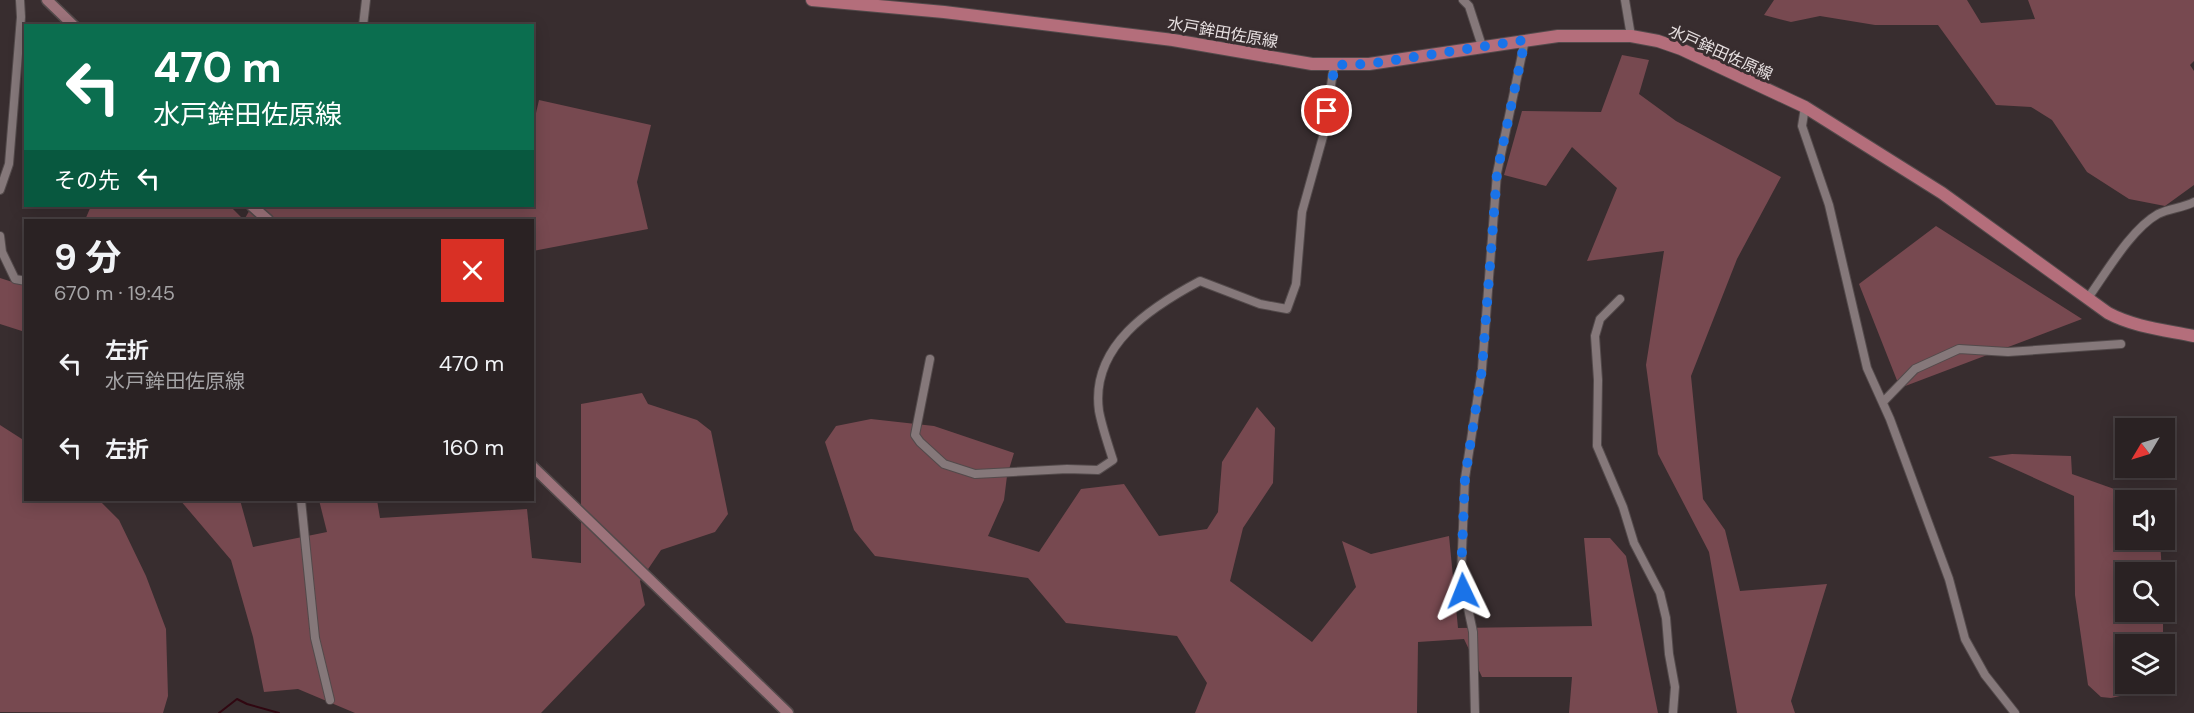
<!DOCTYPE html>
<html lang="ja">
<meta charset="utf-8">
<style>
:root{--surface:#2a2223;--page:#362f30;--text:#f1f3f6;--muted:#a5a4a6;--line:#463f41}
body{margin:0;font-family:"DM Sans","Noto Sans JP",sans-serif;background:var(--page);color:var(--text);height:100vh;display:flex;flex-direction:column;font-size:22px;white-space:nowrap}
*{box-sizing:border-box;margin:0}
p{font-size:20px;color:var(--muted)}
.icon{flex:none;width:33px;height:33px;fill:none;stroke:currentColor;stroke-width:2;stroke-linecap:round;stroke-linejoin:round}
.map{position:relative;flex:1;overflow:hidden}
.sheet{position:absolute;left:24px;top:219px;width:510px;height:282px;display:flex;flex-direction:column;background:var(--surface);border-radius:0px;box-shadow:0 3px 15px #0003,0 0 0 2px var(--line)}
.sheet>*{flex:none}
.banner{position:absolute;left:24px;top:24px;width:510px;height:183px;border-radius:0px;box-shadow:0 3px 15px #0003,0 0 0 2px var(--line);background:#0b6e4f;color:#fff;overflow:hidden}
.needle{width:39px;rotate:232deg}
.fabs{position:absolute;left:2115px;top:418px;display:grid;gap:12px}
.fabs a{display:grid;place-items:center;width:60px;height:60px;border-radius:0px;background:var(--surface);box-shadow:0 3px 15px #0003,0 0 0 2px var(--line);font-size:30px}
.pin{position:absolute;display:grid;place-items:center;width:51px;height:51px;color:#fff;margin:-26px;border:3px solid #fff;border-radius:50%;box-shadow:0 2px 6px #0007}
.me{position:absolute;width:66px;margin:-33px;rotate:358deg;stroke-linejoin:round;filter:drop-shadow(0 0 4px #0008)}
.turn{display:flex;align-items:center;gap:21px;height:126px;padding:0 30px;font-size:27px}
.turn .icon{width:78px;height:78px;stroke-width:2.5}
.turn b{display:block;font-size:42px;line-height:51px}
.then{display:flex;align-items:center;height:57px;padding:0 30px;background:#0003;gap:12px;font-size:22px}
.round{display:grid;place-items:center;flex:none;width:63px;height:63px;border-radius:0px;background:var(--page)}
.head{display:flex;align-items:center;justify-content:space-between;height:102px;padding:0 30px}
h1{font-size:36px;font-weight:700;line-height:45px}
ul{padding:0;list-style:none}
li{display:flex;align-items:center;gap:18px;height:84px;padding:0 30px}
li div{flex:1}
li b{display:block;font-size:22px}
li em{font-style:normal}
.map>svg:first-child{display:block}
</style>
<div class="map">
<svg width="2194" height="713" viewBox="0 0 2194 713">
<rect width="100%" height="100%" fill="#382d2f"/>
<!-- green -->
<path fill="#774950" d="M 1774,0 L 1967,0 L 1981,23 L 2035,19 L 2028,0 L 2194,0 L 2194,61 L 2190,65 L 2194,71 L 2194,185 L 2165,206 L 2129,199 L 2087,172 L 2052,120 L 2031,107 L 1996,105 L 1938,25 L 1875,25 L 1820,16 L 1791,22 L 1764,15 Z
M 1622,55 L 1649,60 L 1639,94 L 1676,121 L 1781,177 L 1737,259 L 1691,376 L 1703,499 L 1725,530 L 1740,591 L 1827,584 L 1791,701 L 1795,713 L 1737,713 L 1709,552 L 1658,454 L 1646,365 L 1664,251 L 1587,261 L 1617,188 L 1572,147 L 1546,186 L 1504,175 L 1522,111 L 1601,112 Z
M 539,100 L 651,125 L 637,182 L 648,229 L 533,251 L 532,220 L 85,220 L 91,206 L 230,206 L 244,220 L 252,206 L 532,206 L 533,126 Z
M 1936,226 L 2082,319 L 1900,388 L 1859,284 Z
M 0,278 L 25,286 L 25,332 L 0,324 Z
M 642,393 L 648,404 L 697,420 L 711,431 L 728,514 L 715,532 L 661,550 L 640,581 L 645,605 L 541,713 L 355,713 L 298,689 L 264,692 L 253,637 L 231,560 L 180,500 L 240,500 L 253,547 L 327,532 L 319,500 L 377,500 L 380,518 L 527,509 L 532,558 L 581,563 L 581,404 Z
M 1257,407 L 1275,428 L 1273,483 L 1243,528 L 1230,581 L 1312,642 L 1356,587 L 1342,541 L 1371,554 L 1449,536 L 1458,628 L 1592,626 L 1584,538 L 1610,538 L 1626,556 L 1658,713 L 1569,713 L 1572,677 L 1482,677 L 1464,639 L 1418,642 L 1417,713 L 1195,713 L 1207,683 L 1177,636 L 1066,623 L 1028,578 L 875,556 L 854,530 L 825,442 L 836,426 L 871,419 L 934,426 L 1014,453 L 1007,476 L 1004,500 L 988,536 L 1039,552 L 1081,489 L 1124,484 L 1159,536 L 1207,529 L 1218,512 L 1222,462 Z
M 0,425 L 25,441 L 26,500 L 99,500 L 119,520 L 146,576 L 166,629 L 168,696 L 163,713 L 0,712 Z
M 2012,454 L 2071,456 L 2072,474 L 2148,501 L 2126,501 L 2126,540 L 2160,540 L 2162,573 L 2126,573 L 2126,612 L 2163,612 L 2163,645 L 2126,645 L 2126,684 L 2139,684 L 2129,694 L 2111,698 L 2101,697 L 2088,685 L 2075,595 L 2074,496 L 1988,457 Z"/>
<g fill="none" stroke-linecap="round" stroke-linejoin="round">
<!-- stream -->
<path stroke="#300711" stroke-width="2" d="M 219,713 L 237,699 L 247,704 L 279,713"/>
<!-- street casing -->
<g stroke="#534a4b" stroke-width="10">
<path id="street" d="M 1463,0 L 1469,6 L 1482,46
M 1625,0 L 1631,36
M 363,26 L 366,0
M 1805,107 L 1802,126 L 1829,205 L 1867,368 L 1890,419 L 1949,579 L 1965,639 L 1985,675 L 2015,713
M 0,190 L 9,164 L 21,17 L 20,0
M 0,236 L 2,252 L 15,279 L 26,281
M 2088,298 C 2106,273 2131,229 2158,214 C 2170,208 2183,208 2194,202
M 1620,299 L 1600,319 L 1595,336 L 1598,380 L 1597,446 L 1623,507 L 1634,543 L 1660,593 L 1666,618 L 1669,654 L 1675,687 L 1673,713
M 930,359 L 915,435 L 920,442 L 944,464 L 975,474 L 1067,469 L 1098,470 L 1113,460 C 1108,444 1102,427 1099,411 C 1090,346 1151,307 1200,281 L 1260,304 L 1287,309 L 1296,284 L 1302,212 L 1324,133 L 1334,65
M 1883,402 L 1915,369 L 1959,349 L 2008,352 L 2121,344
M 301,500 L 315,638 L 330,700
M 1475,713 L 1473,632 L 1461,575 L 1465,478 L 1482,369 L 1497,173 L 1525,40"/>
</g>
<!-- secondary casing -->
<g stroke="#534a4b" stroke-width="13">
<path id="secondary" d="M 47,0 L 74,26
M 252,206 L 268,220
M 532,466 L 788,713"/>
</g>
<!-- primary casing -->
<g stroke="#534a4b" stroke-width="14">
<path id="primary" d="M 812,0 L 944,12 L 1173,40 L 1312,64 L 1369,64 L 1558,36 L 1631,36 L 1658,41 L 1681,49 L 1805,107 L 1942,193 L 2108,313 C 2134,327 2165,330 2194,336"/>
</g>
<!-- street -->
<use href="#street" stroke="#85787a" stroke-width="8"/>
<!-- secondary -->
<use href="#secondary" stroke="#9d737b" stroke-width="10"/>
<!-- primary -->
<use href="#primary" stroke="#b46e7b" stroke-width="12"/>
</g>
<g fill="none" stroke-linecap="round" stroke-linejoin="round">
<!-- route -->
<path stroke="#1a73e8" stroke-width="10" stroke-dasharray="0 18" d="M 1327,111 L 1335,65 L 1369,64 L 1525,40 L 1497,173 L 1482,369 L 1465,478 L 1461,575 L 1463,591"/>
</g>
<g text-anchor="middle" stroke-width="6" stroke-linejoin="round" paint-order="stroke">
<!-- street labels -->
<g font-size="16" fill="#e6dfe0" stroke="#382d2f">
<text transform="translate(1223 32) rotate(10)" y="6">水戸鉾田佐原線</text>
<text transform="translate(1721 52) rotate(24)" y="6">水戸鉾田佐原線</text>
</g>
</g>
</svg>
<div class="fabs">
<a><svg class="needle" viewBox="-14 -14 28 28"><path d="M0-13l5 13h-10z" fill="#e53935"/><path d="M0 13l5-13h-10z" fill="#a5a4a6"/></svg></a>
<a><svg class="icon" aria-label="sound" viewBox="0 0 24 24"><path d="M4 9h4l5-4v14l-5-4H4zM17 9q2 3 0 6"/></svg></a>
<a><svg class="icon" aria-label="search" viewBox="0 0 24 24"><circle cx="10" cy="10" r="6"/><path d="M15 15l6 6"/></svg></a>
<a><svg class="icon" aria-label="layers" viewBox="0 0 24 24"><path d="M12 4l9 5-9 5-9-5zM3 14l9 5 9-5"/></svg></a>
</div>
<div class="pin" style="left:1327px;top:111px;background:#d93025"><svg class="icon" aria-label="arrive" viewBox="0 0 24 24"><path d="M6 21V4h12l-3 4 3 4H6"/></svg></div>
<svg class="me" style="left:1463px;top:591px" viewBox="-20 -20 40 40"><path d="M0-17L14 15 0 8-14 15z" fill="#1a73e8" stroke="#fff" stroke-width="4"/></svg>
<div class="banner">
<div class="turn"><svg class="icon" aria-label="left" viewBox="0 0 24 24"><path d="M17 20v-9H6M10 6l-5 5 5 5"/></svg><div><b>470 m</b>水戸鉾田佐原線</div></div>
<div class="then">その先<svg class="icon" aria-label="left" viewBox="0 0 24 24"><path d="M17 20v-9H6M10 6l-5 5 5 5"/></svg></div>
</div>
<section class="sheet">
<div class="head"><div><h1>9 分</h1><p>670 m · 19:45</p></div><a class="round" style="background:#d93025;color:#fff"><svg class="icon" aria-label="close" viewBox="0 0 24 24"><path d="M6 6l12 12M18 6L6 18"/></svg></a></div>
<ul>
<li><svg class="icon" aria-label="left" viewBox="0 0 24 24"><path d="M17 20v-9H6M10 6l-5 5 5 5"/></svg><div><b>左折</b><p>水戸鉾田佐原線</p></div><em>470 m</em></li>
<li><svg class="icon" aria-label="left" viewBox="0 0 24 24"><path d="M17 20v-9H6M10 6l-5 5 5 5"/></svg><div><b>左折</b></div><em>160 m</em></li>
</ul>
</section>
</div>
